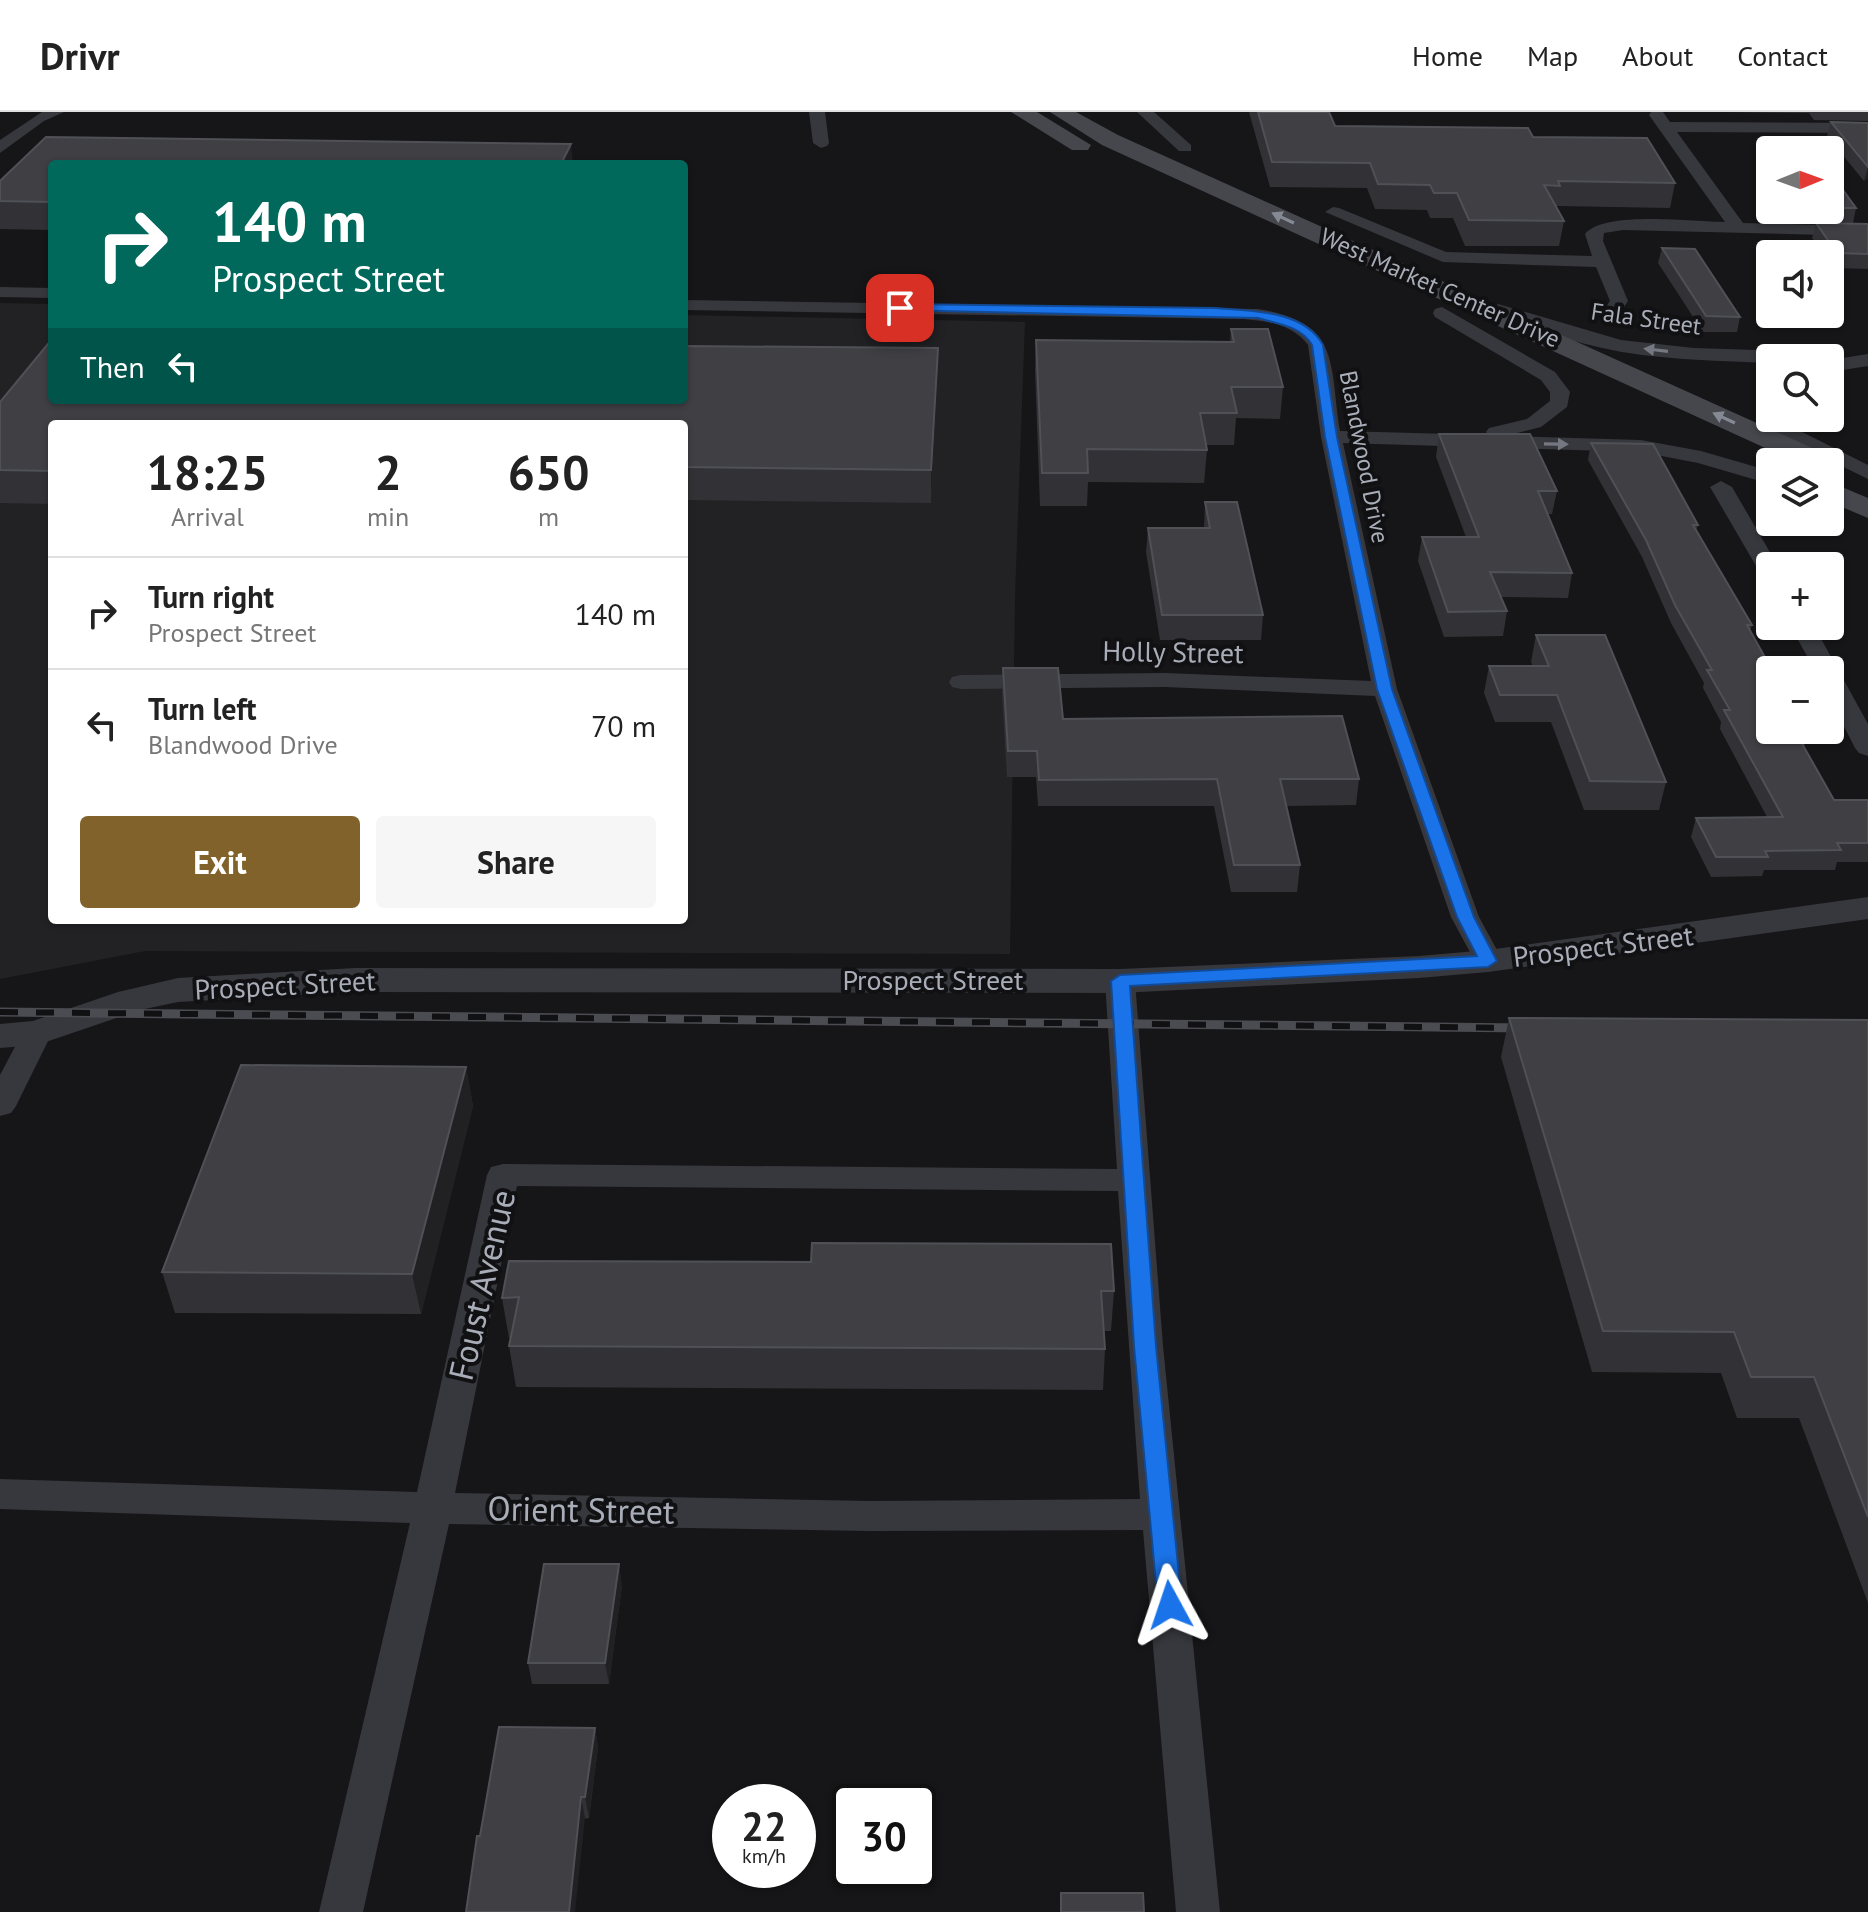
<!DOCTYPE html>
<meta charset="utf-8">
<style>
:root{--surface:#fff;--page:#f6f6f6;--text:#222;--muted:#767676;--line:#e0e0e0;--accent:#80622a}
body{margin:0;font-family:"PT Sans",sans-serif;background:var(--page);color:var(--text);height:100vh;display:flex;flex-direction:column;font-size:30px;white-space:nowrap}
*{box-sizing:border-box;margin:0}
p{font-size:26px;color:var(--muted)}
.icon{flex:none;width:44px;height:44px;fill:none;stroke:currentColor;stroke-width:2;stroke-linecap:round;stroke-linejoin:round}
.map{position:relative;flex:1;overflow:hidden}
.sheet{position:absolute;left:48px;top:308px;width:640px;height:504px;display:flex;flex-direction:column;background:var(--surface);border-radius:8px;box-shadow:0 2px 6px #0004}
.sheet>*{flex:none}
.guide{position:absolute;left:48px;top:48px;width:640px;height:244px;border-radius:8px;box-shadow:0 2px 6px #0004;background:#00695c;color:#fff;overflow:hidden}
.needle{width:52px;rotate:89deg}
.tools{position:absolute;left:1756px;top:24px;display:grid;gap:16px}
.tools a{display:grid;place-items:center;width:88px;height:88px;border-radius:8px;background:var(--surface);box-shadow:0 2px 6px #0004;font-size:40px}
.speed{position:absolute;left:712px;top:1672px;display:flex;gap:16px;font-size:40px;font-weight:700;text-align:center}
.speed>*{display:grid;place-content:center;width:104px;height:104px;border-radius:50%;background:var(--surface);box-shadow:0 2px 6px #0004;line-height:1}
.speed small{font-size:20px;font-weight:400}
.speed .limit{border:4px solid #111;border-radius:12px;background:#fff;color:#111}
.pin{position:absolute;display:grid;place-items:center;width:68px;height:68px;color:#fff;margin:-34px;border-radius:16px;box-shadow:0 4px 12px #0006}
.me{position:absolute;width:88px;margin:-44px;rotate:355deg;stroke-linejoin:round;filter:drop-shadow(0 0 6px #0008)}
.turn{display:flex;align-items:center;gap:28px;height:168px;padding:0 32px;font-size:36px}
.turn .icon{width:104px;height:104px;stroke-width:2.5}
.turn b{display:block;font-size:56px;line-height:68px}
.then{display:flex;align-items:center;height:76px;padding:0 32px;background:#0003;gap:16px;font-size:30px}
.eta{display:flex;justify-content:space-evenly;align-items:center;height:136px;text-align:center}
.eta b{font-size:48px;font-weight:800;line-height:56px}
.cta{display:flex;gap:16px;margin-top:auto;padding:16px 32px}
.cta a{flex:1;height:92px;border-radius:8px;background:var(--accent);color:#fff;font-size:32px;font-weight:800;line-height:92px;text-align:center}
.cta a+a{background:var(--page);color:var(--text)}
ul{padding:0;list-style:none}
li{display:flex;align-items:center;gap:24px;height:112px;padding:0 32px;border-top:2px solid var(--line)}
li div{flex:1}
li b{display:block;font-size:30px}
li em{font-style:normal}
header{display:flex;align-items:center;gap:48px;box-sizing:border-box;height:112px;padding:0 40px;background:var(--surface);border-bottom:2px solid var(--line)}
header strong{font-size:38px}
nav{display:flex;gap:44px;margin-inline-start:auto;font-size:28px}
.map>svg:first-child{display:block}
</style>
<header>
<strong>Drivr</strong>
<nav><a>Home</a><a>Map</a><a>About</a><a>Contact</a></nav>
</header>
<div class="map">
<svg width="1868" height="1800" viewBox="0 0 1868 1800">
<rect width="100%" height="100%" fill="#161618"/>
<!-- built -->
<path fill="#222225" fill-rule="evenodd" d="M 0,191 L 52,192 L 52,288 L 684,288 L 684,203 L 1025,210 L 1015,484 L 1010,842 L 145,839 L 0,867 ZM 52,312 L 684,312 L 684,808 L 52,808 Z"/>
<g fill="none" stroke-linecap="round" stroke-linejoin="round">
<!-- minor -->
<path fill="#37383d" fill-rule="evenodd" d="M 42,0 L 64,0 L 44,9 L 0,41 L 0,28 Z
M 809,0 L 825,0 L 829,31 L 827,34 L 821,36 L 813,31 Z
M 1137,0 L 1154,0 L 1191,33 L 1191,39 L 1179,39 Z
M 1651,0 L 1663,0 L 1670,10 L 1868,11 L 1868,21 L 1677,20 L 1743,111 L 1868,114 L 1868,124 L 1623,118 L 1604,121 L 1603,129 L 1628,189 L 1618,204 L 1611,206 L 1602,200 L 1610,189 L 1596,155 L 1443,150 L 1325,100 L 1333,95 L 1339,96 L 1446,140 L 1592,144 L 1585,122 C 1604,98 1695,110 1725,110 L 1649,3 Z
M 0,175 L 52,176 L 52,186 L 0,185 Z
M 684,188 L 1258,197 C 1341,211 1329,249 1340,319 L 1488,323 L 1486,320 L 1489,316 L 1527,307 L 1550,289 L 1550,280 L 1541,268 L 1435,205 L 1433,201 L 1435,197 L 1442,195 L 1555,260 L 1570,280 L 1567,295 L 1541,315 L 1505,324 L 1641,328 L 1701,339 L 1770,359 L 1770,372 L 1698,351 L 1641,340 L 1343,331 L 1397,577 L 1479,805 L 1503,849 L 1498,855 L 1488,858 L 1478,855 L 1451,805 L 1375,584 L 1165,575 L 961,577 L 952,575 L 949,570 L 952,565 L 961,563 L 1165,561 L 1371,569 L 1321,325 L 1308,233 C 1292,212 1267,209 1243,207 L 684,198 Z
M 1498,192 L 1621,228 L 1694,236 L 1818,240 L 1828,246 L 1770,246 L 1770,251 C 1721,249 1671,248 1622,240 C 1577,232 1534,217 1492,202 L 1489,198 Z
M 1868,242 L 1868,254 L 1830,260 L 1830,248 Z
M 1770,301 L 1770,306 L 1785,306 L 1792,315 L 1868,353 L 1868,367 L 1778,323 L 1764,306 Z
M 1721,369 L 1732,375 L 1778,454 L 1770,454 L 1770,466 L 1762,464 L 1759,459 L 1710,375 Z
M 1790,514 L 1814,514 L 1868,612 L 1868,644 L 1859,641 L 1855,636 L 1830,587 L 1830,558 L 1815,558 Z
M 1120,860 L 1130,863 L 1135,869 L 1163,1234 L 1220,1800 L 1176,1800 L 1143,1418 L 871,1419 L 449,1412 L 363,1800 L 319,1800 L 410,1411 L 0,1397 L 0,1367 L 417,1380 L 487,1063 L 491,1055 L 503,1052 L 1117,1057 L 1105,869 L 1110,863 ZM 517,1074 L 1118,1079 L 1140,1387 L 871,1389 L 455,1381 Z
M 37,911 L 48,914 L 52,921 L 16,994 L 11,1001 L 0,1004 L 0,963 L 26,914 Z"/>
<!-- tertiary -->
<path fill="#37383d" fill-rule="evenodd" d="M 1868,785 L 1868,807 L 1488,860 L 1419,866 L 1120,881 L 355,880 L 178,890 L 140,898 L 37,933 L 0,936 L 0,912 L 33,909 L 118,880 L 178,866 L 355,856 L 1120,857 L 1419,844 L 1488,838 Z"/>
<!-- secondary -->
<path fill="#45474d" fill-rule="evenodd" d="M 1011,0 L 1037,0 L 1091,33 L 1088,38 L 1072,38 Z
M 1050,0 L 1076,0 L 1118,23 L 1830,344 L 1835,350 L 1830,356 L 1830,350 L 1796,350 L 1102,33 Z
M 1830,370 L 1868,386 L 1868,406 L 1830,390 Z"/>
<!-- rail casing -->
<g stroke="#4a4c52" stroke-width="9">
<path id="rail" d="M 0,900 L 1528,916"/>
</g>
<!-- rail -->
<use href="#rail" stroke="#111113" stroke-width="6" stroke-dasharray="18" stroke-linecap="butt"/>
</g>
<!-- wall -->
<path fill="#323236" d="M 1249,0 L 1329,0 L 1335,14 L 1533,25 L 1675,71 L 1670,96 L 1557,94 L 1557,96 L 1564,109 L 1559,134 L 1465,134 L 1453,106 L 1430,106 L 1427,98 L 1375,97 L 1367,76 L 1270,75 Z
M 1726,0 L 1868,0 L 1868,9 L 1814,8 L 1809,1 Z
M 1831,10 L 1868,11 L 1868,66 L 1864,69 L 1827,24 Z
M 52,52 L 52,118 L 0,117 L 0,69 Z
M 1830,60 L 1856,96 L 1853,111 L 1801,109 L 1793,98 L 1830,98 Z
M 1816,111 L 1868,112 L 1868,157 L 1834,156 L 1830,151 L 1830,142 L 1824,142 L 1812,126 Z
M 1662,136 L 1740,205 L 1737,220 L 1703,220 L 1658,151 Z
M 1231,217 L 1283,275 L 1280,307 L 1236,306 L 1234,333 L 1206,333 L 1207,338 L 1204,371 L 1088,370 L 1087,394 L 1040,394 L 1035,259 L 1036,228 L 1230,230 Z
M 938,236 L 938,267 L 931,391 L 684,388 L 684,312 L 52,312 L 52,392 L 0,391 L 0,290 Z
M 1439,322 L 1557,379 L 1552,402 L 1548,402 L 1572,461 L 1568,486 L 1501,485 L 1507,499 L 1503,524 L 1444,525 L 1418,449 L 1422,425 L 1466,425 L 1436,345 Z
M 1591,331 L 1698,413 L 1696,419 L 1752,513 L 1750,519 L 1808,621 L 1804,636 L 1834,688 L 1868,688 L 1868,750 L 1837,750 L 1835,758 L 1764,758 L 1762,764 L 1711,765 L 1691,725 L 1696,706 L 1767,705 L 1720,617 L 1721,610 L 1703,576 L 1704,571 L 1671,511 L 1642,445 L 1588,348 Z
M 1205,390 L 1263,503 L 1261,528 L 1160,528 L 1146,440 L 1148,416 L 1204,416 Z
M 1536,523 L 1666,670 L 1659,698 L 1584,698 L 1551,610 L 1495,610 L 1484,581 L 1489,554 L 1533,554 L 1531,550 Z
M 1003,556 L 1063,607 L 1359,667 L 1356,693 L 1287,694 L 1300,753 L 1297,780 L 1231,780 L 1214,694 L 1038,694 L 1036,665 L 1007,665 L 1002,582 Z
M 1509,906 L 1868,908 L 1868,1491 L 1799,1306 L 1737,1306 L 1721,1261 L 1592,1260 L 1501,945 Z
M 466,955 L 473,994 L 421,1202 L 175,1201 L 162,1160 Z
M 1114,1179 L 1111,1219 L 1104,1219 L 1105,1237 L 1103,1278 L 516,1275 L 509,1234 L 510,1226 L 509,1226 L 502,1186 Z
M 622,1473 L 609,1572 L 532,1572 L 528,1551 Z
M 595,1616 L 598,1636 L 589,1706 L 480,1724 Z"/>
<!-- shaded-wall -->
<path fill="#212124" d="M 571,32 L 573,52 L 561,52 Z
M 1868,55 L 1868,66 L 1864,69 Z
M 938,236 L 938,267 L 931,391 L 931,358 Z
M 466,955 L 473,994 L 421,1202 L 412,1162 Z
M 619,1452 L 622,1473 L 609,1572 L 605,1551 Z
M 595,1616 L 598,1636 L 589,1706 L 585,1685 Z
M 581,1685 L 585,1706 L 575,1800 L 569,1800 Z"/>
<!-- building -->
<path fill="#3f3f44" stroke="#4f5156" stroke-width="2" d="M 1258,0 L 1329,0 L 1335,14 L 1528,16 L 1533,25 L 1647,26 L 1675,71 L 1558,69 L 1560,74 L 1544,73 L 1564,109 L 1469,108 L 1457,81 L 1434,81 L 1430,73 L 1378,72 L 1370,51 L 1272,50 Z
M 1831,10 L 1868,11 L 1868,55 Z
M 46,25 L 571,32 L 561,52 L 52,52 L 52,90 L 0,89 L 0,69 Z
M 1830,60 L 1856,96 L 1830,96 Z
M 1816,111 L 1868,112 L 1868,142 L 1837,141 Z
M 1662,136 L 1695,137 L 1740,205 L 1706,204 Z
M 1231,217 L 1268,217 L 1283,275 L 1231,275 L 1237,301 L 1200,301 L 1207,338 L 1087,337 L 1088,361 L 1042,361 L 1036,228 L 1234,230 Z
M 52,227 L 52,288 L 684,288 L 684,234 L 938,236 L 931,358 L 684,355 L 684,312 L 52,312 L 52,359 L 0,358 L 0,290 Z
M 1439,322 L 1530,322 L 1557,379 L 1538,379 L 1572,461 L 1490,460 L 1507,499 L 1448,500 L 1422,425 L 1479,425 Z
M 1591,331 L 1653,332 L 1698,413 L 1693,413 L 1752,513 L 1747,513 L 1772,558 L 1770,558 L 1770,618 L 1807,618 L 1808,621 L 1796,621 L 1834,688 L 1868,688 L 1868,731 L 1837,731 L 1841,738 L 1765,739 L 1768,745 L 1716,745 L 1696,706 L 1783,705 L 1724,598 L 1730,598 L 1707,558 L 1712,558 L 1675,493 L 1646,428 Z
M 1205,390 L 1237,390 L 1263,503 L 1162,503 L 1148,416 L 1210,416 Z
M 1536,523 L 1605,523 L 1666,670 L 1590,669 L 1557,583 L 1500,583 L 1489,554 L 1549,554 Z
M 1003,556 L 1058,556 L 1063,607 L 1342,604 L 1359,667 L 1280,667 L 1300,753 L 1234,753 L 1217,667 L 1039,668 L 1037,639 L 1008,639 Z
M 1509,906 L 1868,908 L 1868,1405 L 1814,1265 L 1751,1265 L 1734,1220 L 1603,1219 Z
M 241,953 L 466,955 L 412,1162 L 162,1160 Z
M 812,1131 L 1111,1132 L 1114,1179 L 1101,1179 L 1105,1237 L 509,1234 L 519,1185 L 502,1186 L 509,1149 L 811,1150 Z
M 544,1452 L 619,1452 L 605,1551 L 528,1551 Z
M 499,1615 L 595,1616 L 585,1685 L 581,1685 L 569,1800 L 466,1800 L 477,1724 L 480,1724 Z
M 1061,1781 L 1143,1781 L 1144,1800 L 1061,1800 Z"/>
<!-- one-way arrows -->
<defs><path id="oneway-solid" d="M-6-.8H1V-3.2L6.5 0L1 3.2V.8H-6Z" transform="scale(2)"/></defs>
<g fill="#858993">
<use href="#oneway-solid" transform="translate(1283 106) rotate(-155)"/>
<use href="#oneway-solid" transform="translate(1724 306) rotate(-155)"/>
</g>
<g fill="#757881">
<use href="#oneway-solid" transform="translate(1656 238) rotate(-173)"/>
<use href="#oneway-solid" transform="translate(1556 332) rotate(1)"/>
</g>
<!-- route -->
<path fill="#1a73e8" stroke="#114b97" stroke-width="2" d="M 900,192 L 1216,196 C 1251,199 1304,198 1323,233 L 1337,325 L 1392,577 L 1474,805 L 1497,849 L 1488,855 L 1130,874 L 1156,1234 L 1182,1493 L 1178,1501 L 1170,1503 L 1161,1501 L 1158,1493 L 1134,1234 L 1111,869 L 1120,863 L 1477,844 L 1457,805 L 1377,577 L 1325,325 L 1312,233 C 1301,214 1278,212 1258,206 L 896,198 L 895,196 Z"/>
<g text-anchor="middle" stroke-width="8" stroke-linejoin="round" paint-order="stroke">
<!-- far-street labels -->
<g font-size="24" fill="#a8adb8" stroke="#111113">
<text transform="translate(1440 176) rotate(24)" y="8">West Market Center Drive</text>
<text transform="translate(1646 207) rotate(8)" y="8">Fala Street</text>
<text transform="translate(1364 345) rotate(79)" y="8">Blandwood Drive</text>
</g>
<!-- street labels -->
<g font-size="28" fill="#a8adb8" stroke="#111113">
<text transform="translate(1173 540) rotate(1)" y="10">Holly Street</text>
<text transform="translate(1603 834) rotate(-7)" y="10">Prospect Street</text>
<text x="933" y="878">Prospect Street</text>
<text transform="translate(285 873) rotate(-3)" y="10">Prospect Street</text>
</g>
<!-- near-street labels -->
<g font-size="34" fill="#a8adb8" stroke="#111113">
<text transform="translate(482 1173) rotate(-77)" y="12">Foust Avenue</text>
<text transform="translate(581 1398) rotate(1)" y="12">Orient Street</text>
</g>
</g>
</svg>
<div class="tools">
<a><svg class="needle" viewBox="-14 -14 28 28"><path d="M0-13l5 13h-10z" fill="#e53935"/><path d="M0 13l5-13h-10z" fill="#767676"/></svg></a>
<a><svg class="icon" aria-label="sound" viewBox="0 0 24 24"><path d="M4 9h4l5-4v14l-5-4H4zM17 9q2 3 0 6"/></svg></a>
<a><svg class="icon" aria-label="search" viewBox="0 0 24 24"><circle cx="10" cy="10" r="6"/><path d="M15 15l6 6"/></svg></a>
<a><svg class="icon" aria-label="layers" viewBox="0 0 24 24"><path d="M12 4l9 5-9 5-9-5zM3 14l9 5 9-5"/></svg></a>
<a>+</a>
<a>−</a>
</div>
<div class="speed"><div>22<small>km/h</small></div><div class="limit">30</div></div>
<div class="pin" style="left:900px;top:196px;background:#d93025"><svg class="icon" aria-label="arrive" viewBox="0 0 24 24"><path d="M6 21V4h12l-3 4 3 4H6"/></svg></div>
<svg class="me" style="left:1170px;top:1493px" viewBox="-20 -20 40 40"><path d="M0-17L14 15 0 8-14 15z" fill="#1a73e8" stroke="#fff" stroke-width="4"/></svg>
<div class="guide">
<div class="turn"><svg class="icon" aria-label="right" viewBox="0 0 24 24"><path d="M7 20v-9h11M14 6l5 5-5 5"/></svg><div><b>140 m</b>Prospect Street</div></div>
<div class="then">Then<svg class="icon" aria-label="left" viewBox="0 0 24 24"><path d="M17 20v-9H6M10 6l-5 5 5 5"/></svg></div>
</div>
<section class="sheet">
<div class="eta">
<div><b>18:25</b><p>Arrival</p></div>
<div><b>2</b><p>min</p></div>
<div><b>650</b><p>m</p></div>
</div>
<ul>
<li><svg class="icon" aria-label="right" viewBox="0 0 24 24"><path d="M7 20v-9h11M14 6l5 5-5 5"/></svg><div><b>Turn right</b><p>Prospect Street</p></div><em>140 m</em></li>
<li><svg class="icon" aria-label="left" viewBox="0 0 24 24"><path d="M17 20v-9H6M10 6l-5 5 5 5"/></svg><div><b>Turn left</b><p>Blandwood Drive</p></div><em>70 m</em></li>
</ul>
<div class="cta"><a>Exit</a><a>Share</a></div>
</section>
</div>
